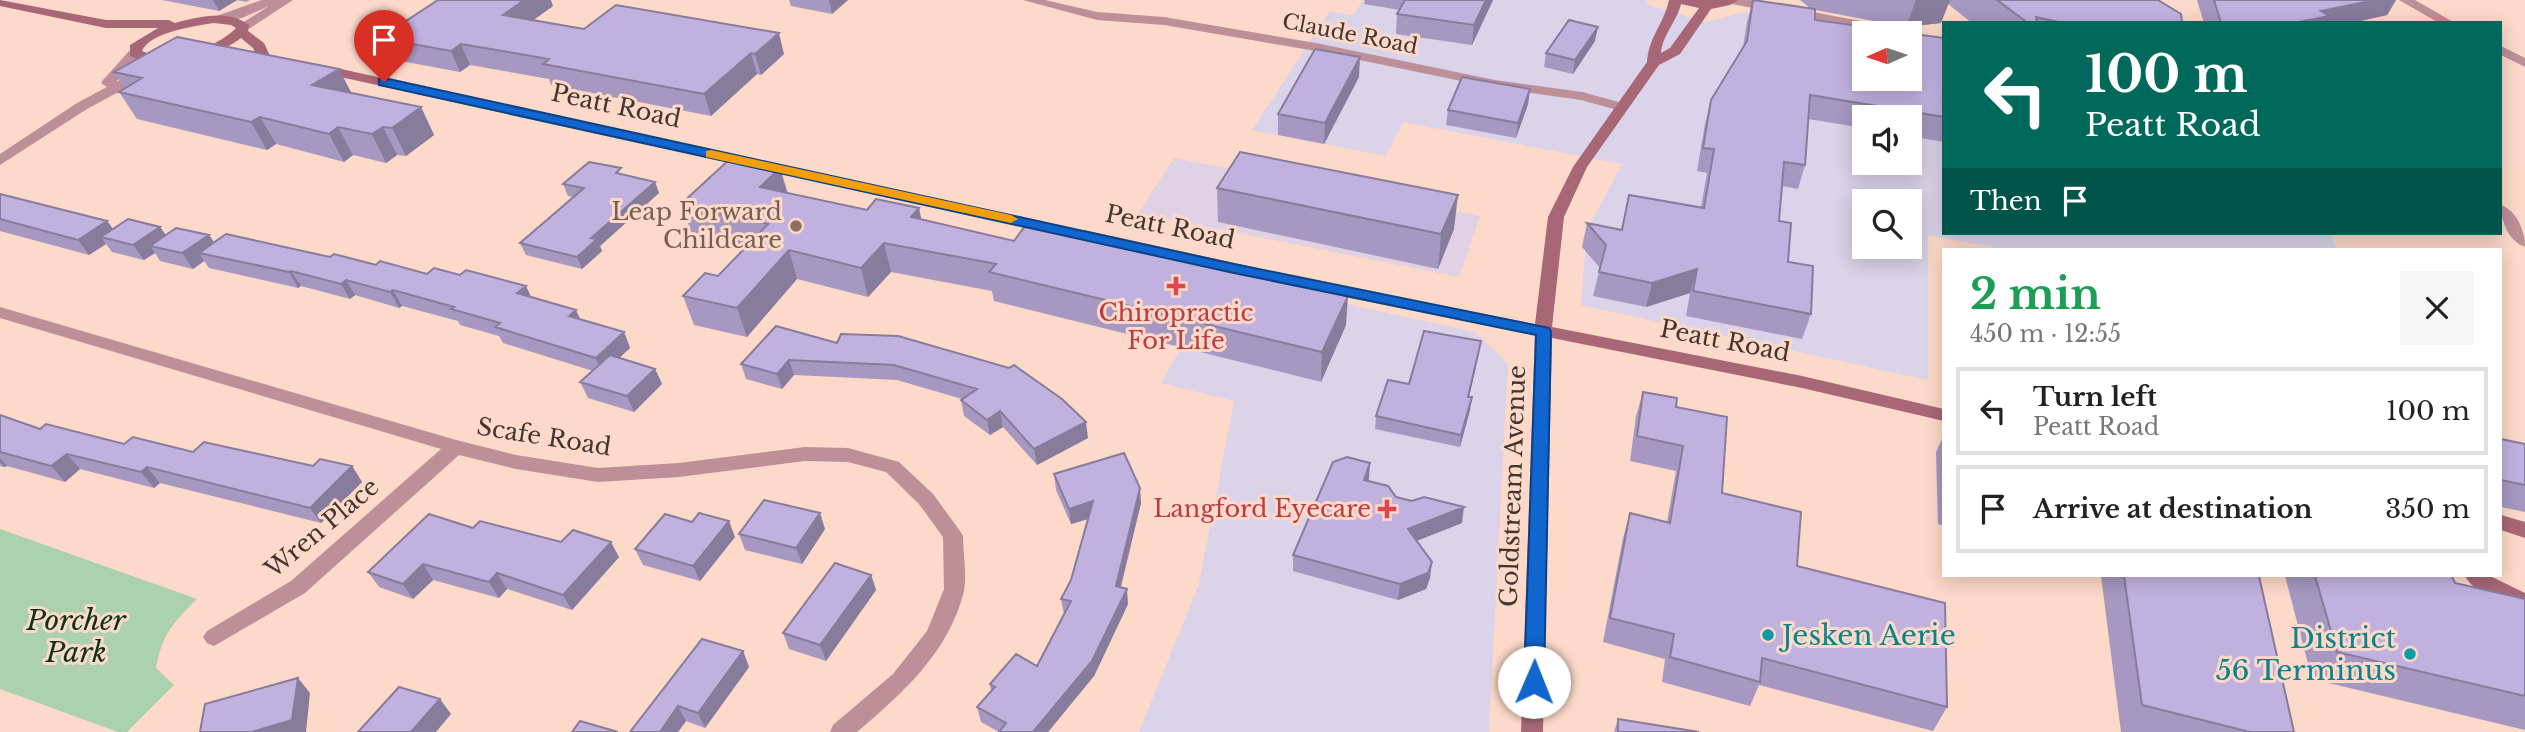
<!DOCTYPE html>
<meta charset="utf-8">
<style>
:root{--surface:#fff;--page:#f6f6f6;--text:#222;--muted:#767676;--line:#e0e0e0}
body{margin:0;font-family:"Libre Baskerville",serif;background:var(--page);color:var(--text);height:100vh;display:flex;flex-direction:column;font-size:26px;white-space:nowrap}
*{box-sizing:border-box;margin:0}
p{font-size:23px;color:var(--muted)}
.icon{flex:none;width:38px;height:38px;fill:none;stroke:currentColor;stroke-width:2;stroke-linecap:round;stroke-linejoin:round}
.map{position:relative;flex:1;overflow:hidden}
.drawer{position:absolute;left:1942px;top:248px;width:560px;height:329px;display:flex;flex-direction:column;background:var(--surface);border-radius:0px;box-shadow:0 4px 18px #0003}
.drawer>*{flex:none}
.hud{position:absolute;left:1942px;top:21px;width:560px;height:214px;border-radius:0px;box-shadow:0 4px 18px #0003;background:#00695c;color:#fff;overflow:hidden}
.needle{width:46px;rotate:267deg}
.tools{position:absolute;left:1852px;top:21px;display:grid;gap:14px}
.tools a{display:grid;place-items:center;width:70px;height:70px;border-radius:0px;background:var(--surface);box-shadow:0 4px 18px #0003;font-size:35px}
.pin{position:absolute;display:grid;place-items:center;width:60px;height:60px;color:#fff;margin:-72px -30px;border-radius:50% 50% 50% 0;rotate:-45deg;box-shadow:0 0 7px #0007}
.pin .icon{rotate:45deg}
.me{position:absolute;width:77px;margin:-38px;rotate:1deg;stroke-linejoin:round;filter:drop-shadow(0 0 5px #0008)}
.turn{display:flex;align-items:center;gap:24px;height:147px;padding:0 28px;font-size:32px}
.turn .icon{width:91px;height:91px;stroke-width:2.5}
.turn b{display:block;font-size:49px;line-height:60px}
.then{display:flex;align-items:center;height:66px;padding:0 28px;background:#0003;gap:14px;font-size:26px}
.round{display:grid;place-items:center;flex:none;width:74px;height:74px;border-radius:0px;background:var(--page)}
.headline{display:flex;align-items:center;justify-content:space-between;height:119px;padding:0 28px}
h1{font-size:42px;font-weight:700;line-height:52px;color:#1e9e55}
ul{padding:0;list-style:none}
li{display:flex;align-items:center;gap:21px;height:88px;margin:0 14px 10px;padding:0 14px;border:4px solid var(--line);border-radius:0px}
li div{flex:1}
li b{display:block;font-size:26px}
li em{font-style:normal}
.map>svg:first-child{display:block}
</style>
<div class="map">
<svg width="2525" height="732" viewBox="0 0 2525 732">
<rect width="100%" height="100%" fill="#fcd9c8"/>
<!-- commercial -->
<path fill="#dad3e9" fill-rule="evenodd" d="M 1363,0 L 1646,0 L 1649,5 L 1706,22 L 1746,12 L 1864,37 L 1864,79 L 1909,79 L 1944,53 L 1944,233 L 2330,233 L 2337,250 L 2009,250 L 1928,235 L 1928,380 L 1581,305 L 1587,230 L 1622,164 L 1403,122 L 1386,156 L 1252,130 L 1330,11 L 1354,15 ZM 1864,117 L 1909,117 L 1909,163 L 1864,163 ZM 1864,201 L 1909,201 L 1909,247 L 1864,247 Z
M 1221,277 L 1475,332 L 1508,364 L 1489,732 L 1139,732 L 1199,584 L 1234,401 L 1161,383 Z"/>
<!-- education -->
<path fill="#e1d1e4" d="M 1174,158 L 1480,216 L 1459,277 L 1138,213 Z"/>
<!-- green -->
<path fill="#acd1ae" d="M 0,529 L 197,599 C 173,623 162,634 156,668 L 174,685 L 127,732 L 118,732 L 0,689 Z"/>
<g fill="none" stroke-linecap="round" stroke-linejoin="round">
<!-- street -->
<path fill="#bd8f99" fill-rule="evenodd" d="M 262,0 L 293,0 L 244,32 L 238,28 L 239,25 L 269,6 L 242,18 L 214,23 L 208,19 Z
M 1023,0 L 1045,0 L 1097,12 L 1164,17 L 1316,43 L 1495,80 L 1582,92 L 1626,104 L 1628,107 L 1621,111 L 1581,100 L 1495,88 L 1316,51 L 1164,25 L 1097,20 Z
M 1726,0 L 1751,0 L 1902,29 L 1908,33 L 1883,33 L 1732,4 Z
M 2399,0 L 2415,0 L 2455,23 L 2439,23 Z
M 2501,46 L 2525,58 L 2525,67 L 2501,55 Z
M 135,49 L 142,53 L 116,82 L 143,69 L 150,73 L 148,76 L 87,109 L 0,165 L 0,154 L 77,103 L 107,87 L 101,83 L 103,80 L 130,50 Z
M 2501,205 C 2517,211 2525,231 2525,247 C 2509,242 2500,220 2501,205 Z
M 0,307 L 456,440 L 516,455 L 598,468 L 679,463 L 805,447 L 848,448 L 892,460 L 899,462 L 933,494 L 960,531 L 963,536 C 963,553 967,574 964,591 C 949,652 903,693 857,732 L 830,732 L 833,725 L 893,674 L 927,631 L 944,589 L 943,537 L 919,504 L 886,472 L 848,462 L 805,461 L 679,477 L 598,482 L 516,469 L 459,455 L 305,593 L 214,646 L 207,643 L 203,637 L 207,631 L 291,581 L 441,449 L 0,318 Z"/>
<!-- secondary -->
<path fill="#a86777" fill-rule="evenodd" d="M 0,0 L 106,20 L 169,20 L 175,23 C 199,17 227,9 249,25 L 248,31 L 264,43 L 270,56 L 263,60 L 258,59 L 253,48 L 241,38 C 211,60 165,72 130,56 L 130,45 L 158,28 L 106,28 L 0,6 ZM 214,23 L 231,25 L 236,28 C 215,49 170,64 142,51 C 150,32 195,26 214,23 Z
M 1669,0 L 1738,0 L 1730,5 L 1711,9 L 1680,54 L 1659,65 L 1587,167 L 1564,217 L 1552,327 L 1802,376 L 1944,409 L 1944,421 L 1802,388 L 1552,338 L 1543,732 L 1521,732 L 1535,335 L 1321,292 L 1084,240 L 1076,235 L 1084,230 L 1321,282 L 1535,324 L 1548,217 L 1573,167 L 1647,62 C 1649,36 1663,26 1669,0 ZM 1681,4 L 1699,8 L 1670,48 L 1661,53 C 1662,36 1677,21 1681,4 Z
M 318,64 L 1050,223 L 1058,228 L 1050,233 L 313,71 L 313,65 Z
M 2501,515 L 2525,522 L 2525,538 L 2501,530 Z
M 2465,576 L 2490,576 L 2525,593 L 2525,610 C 2506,604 2475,595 2465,576 Z"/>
</g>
<!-- wall -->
<path fill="#a698c0" d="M 162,0 L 250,0 L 246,2 L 237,0 L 219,11 Z
M 789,0 L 848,0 L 832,14 L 791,6 Z
M 1365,0 L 1493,0 L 1472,45 L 1396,34 L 1397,14 L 1400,10 L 1364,4 Z
M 1753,0 L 1810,8 L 1800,0 L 2158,0 L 2182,23 L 1972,23 L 1948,4 L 1941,23 L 1906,27 L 1815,10 L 1815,20 L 1944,38 L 1944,142 L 1909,136 L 1909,117 L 1864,117 L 1864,128 L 1808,119 L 1805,165 L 1798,189 L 1782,186 L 1779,221 L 1788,262 L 1811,314 L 1802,339 L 1686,316 L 1690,293 L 1646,307 L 1593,296 L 1600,268 L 1582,247 L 1587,223 L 1622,230 L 1701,207 L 1707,173 L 1697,171 L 1705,124 L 1711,100 L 1743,47 L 1747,22 Z
M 2197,0 L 2396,0 L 2387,15 L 2351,23 L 2204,23 Z
M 553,6 L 533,20 L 584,29 L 784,54 L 761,75 L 757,74 L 711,116 L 551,85 L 549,79 L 470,65 L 460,72 L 390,59 L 380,38 Z
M 1595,41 L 1573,74 L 1544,67 L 1546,53 Z
M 339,69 L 351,93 L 421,107 L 434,135 L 406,156 L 397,155 L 386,163 L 353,155 L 344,162 L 276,144 L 267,150 L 137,119 L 119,92 L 125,88 L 114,72 Z
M 1359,77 L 1324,144 L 1278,135 L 1278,114 Z
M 1530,89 L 1528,104 L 1516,138 L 1446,125 L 1448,110 Z
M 780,168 L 788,193 L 867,210 L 919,208 L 921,220 L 1346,325 L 1321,382 L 994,301 L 992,291 L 891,272 L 868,297 L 797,279 L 747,337 L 694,325 L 683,296 L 718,276 L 747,246 L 691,232 L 681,204 Z
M 623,174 L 655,182 L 659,193 L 600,246 L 602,251 L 582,269 L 526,255 L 520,243 L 573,197 L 568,196 L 563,184 Z
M 1217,188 L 1454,229 L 1438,269 L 1218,222 Z
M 0,194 L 107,221 L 113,229 L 160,227 L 166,235 L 209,235 L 214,242 L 330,257 L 427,274 L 531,297 L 581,320 L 624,332 L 630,348 L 619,358 L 655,369 L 662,384 L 634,412 L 588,398 L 580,382 L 593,371 L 503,343 L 499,336 L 460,325 L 458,321 L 402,306 L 399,308 L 355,295 L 350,299 L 301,286 L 298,288 L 209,268 L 204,261 L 193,269 L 160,261 L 155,253 L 144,260 L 112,252 L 106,244 L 89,255 L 0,231 Z
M 898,336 L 1088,438 L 1037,465 L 1003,427 L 990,435 L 964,416 L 961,400 L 962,399 L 897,380 L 794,375 L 782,389 L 746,379 L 741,364 L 837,343 Z
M 1479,353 L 1469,397 L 1470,410 L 1460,447 L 1375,429 L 1376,416 L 1409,384 Z
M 1643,392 L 1676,407 L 1722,493 L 1797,566 L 1947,707 L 1933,731 L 1759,685 L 1750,706 L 1662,682 L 1665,659 L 1603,642 L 1623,538 L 1630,513 L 1667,522 L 1676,471 L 1630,461 L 1636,416 Z
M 0,415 L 40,429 L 124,444 L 313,466 L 352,466 L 362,482 L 321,523 L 160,483 L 154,488 L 80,469 L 65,482 L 7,466 L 4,467 L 0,466 Z
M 1944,435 L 1944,526 L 1938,524 L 1936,452 Z
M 2501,439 L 2525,444 L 2525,512 L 2501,507 Z
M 1054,474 L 1141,503 L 1121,587 L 1128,604 L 1094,676 L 1048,732 L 999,732 L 981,722 L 977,707 L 991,691 L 990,684 L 1037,666 L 1064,614 L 1061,599 L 1071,580 L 1088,519 L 1071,524 L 1056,490 Z
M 1369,478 L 1368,481 L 1396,497 L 1462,523 L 1416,541 L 1430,578 L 1426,589 L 1398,600 L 1293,571 L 1293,555 Z
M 692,522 L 735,537 L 700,581 L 643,565 L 635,549 Z
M 473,528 L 619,557 L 572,610 L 507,589 L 499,598 L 433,580 L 413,599 L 379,587 L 368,572 Z
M 825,529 L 802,564 L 745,550 L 739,534 Z
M 871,575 L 876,590 L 826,661 L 789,649 L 783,633 Z
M 2101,576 L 2259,576 L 2294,732 L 2121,732 Z
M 2285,576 L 2452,576 L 2455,583 L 2525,599 L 2525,730 L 2312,679 Z
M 743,651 L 749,667 L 705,728 L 686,721 L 678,732 L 630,732 Z
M 1618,719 L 1699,732 L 1614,732 Z"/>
<!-- shaded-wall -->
<path fill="#877c9c" d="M 213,0 L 237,0 L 219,11 Z
M 524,0 L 551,0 L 553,6 L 511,36 L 503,15 Z
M 829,0 L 848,0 L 832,14 Z
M 1486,0 L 1493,0 L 1472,45 L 1474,25 Z
M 1916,0 L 1950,0 L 1941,23 L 1906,27 Z
M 2375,0 L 2396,0 L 2387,15 L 2351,23 L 2294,23 L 2321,11 Z
M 1598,27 L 1595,41 L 1573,74 L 1575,60 Z
M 779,33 L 784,54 L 761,75 L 755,54 Z
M 461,44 L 470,65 L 460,72 L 451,51 Z
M 751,53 L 757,74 L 711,116 L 704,94 Z
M 1360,57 L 1359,77 L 1324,144 L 1325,123 Z
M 339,69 L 353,96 L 312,85 Z
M 1530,89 L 1528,104 L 1516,138 L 1518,123 Z
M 421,107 L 434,135 L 406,156 L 392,128 Z
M 260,117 L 276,144 L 267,150 L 251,122 Z
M 338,127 L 353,155 L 344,162 L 329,134 Z
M 383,127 L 397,155 L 386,163 L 372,134 Z
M 780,168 L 788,196 L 760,187 Z
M 655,182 L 659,193 L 600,246 L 602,251 L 582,269 L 577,257 L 591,238 Z
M 1458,195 L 1454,229 L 1438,269 L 1441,234 Z
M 919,208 L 925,237 L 911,217 Z
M 107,221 L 118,236 L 101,237 L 106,244 L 89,255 L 78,240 Z
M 160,227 L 170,242 L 150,246 L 155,253 L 144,260 L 133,245 Z
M 209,235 L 219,250 L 199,253 L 204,261 L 193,269 L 182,253 Z
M 884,243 L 891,272 L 868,297 L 861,268 Z
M 789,250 L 797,279 L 747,337 L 737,308 Z
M 1697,269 L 1690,293 L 1646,307 L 1652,283 Z
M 291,271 L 301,286 L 298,288 L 289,272 Z
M 346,280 L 355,295 L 350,299 L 341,284 Z
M 526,286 L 533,301 L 517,293 Z
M 393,290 L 402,306 L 399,308 L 390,292 Z
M 1348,296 L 1346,325 L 1321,382 L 1322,352 Z
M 576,310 L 583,325 L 569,316 Z
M 624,332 L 630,348 L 602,374 L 596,358 Z
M 1481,341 L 1479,353 L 1466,409 L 1468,397 Z
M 789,360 L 794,375 L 782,389 L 777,374 Z
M 655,369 L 662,384 L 634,412 L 627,396 Z
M 1472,397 L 1470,410 L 1460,447 L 1461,435 Z
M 1000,411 L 1003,427 L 990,435 L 987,420 Z
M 1086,422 L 1088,438 L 1037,465 L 1034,449 Z
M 67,454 L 80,469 L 65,482 L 51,466 Z
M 0,458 L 7,466 L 4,467 L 0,462 Z
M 1370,463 L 1369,478 L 1362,495 L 1364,480 Z
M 352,466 L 362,482 L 321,523 L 310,508 Z
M 147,467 L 160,483 L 154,488 L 141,472 Z
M 1140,488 L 1141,503 L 1117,601 L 1116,586 Z
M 1093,501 L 1095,517 L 1071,524 L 1069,509 Z
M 1464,507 L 1462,523 L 1406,545 L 1408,529 Z
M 820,513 L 825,529 L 802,564 L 796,548 Z
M 729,521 L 735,537 L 700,581 L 693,566 Z
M 611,542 L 619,557 L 572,610 L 563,595 Z
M 1432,562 L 1430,578 L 1426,589 L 1398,600 L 1400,584 Z
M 423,564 L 433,580 L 413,599 L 403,584 Z
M 497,573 L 507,589 L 499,598 L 489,582 Z
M 871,575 L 876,590 L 826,661 L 820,645 Z
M 1127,589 L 1128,604 L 1094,676 L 1048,732 L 1033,732 Z
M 743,651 L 749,667 L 705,728 L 698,713 Z
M 298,678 L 310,693 L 306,732 L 252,732 Z
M 440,699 L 451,714 L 436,732 L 411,732 Z
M 678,706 L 686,721 L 678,732 L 660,732 Z"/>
<!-- building -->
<path fill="#c1b1df" stroke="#877c9c" stroke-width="2" fill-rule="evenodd" d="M 438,0 L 524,0 L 503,15 L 584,29 L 616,5 L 779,33 L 755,54 L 751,53 L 704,94 L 543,64 L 549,59 L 461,44 L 451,51 L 380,38 Z
M 1405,0 L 1486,0 L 1474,25 L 1397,14 Z
M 1753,0 L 1815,9 L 1815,20 L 1944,38 L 1944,117 L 1810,95 L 1805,165 L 1784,162 L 1779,221 L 1791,223 L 1788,262 L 1813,266 L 1811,314 L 1693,291 L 1697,269 L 1652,283 L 1599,272 L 1606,245 L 1587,223 L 1622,230 L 1629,195 L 1704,208 L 1714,149 L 1703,148 L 1711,100 L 1747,41 ZM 1864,33 L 1909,33 L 1909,79 L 1864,79 Z
M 1997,0 L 2158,0 L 2181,14 L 2182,23 L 2063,23 L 2036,17 L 2037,23 L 2028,23 Z
M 2214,0 L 2375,0 L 2321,11 L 2329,16 L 2294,23 L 2221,23 Z
M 1569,20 L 1598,27 L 1575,60 L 1546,53 Z
M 177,37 L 339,69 L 312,85 L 421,107 L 392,128 L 383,127 L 372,134 L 338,127 L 329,134 L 260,117 L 251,122 L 119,92 L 142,78 L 114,72 Z
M 1315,49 L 1360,57 L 1325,123 L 1278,114 Z
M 1462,77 L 1530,89 L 1518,123 L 1448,110 Z
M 1240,152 L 1458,195 L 1441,234 L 1217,188 Z
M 732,157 L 780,168 L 760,187 L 867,210 L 876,199 L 919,208 L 911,217 L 1014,241 L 1028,222 L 1348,296 L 1322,352 L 989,272 L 996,264 L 884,243 L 861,268 L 789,250 L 737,308 L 683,296 L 705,273 L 718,276 L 768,224 L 681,204 Z
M 589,162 L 621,168 L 616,173 L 655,182 L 591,238 L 597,239 L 577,257 L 520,243 L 584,188 L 563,184 Z
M 0,194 L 107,221 L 78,240 L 0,219 Z
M 128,219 L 160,227 L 133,245 L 101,237 Z
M 176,228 L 209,235 L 182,253 L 150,246 Z
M 226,234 L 330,257 L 334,254 L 376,265 L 380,261 L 427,274 L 434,268 L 460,275 L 466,270 L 526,286 L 517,293 L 576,310 L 569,316 L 624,332 L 596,358 L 495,327 L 500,323 L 451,309 L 454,307 L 393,290 L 390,292 L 346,280 L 341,284 L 291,271 L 289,272 L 199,253 Z
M 776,326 L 837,343 L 841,334 L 898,336 L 1009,368 L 1014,365 L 1062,399 L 1086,422 L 1034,449 L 1000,411 L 987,420 L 961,400 L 977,389 L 894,365 L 789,360 L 777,374 L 741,364 Z
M 1424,331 L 1481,341 L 1468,397 L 1472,397 L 1461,435 L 1376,416 L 1388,380 L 1409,384 Z
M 610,355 L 655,369 L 627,396 L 580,382 Z
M 1643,392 L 1677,398 L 1676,407 L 1727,417 L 1722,493 L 1801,512 L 1797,566 L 1945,603 L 1947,707 L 1762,658 L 1760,682 L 1670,657 L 1674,634 L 1610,618 L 1630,513 L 1670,523 L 1683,446 L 1637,436 Z
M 0,415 L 40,429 L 46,424 L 124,444 L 133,437 L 193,452 L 204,442 L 313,466 L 320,459 L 352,466 L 310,508 L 147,467 L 141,472 L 67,454 L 51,466 L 0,452 Z
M 2501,439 L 2525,444 L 2525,485 L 2501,480 Z
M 1124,453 L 1140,488 L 1116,586 L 1127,589 L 1092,661 L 1033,732 L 999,732 L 1006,723 L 977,707 L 995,687 L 990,684 L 1016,654 L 1037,666 L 1071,601 L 1061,599 L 1071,580 L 1093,501 L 1069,509 L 1054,474 Z
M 1347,457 L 1370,463 L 1364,480 L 1388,486 L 1396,497 L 1412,501 L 1424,497 L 1464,507 L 1408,529 L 1432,562 L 1428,573 L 1400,584 L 1293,555 L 1333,462 Z
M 764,500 L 820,513 L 796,548 L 739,534 Z
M 699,513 L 729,521 L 693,566 L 635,549 L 665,514 L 692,522 Z
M 429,514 L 473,528 L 480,521 L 561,542 L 573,530 L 611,542 L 563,595 L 497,573 L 489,582 L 423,564 L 403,584 L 368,572 Z
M 835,563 L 871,575 L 820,645 L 783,633 Z
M 2124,576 L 2259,576 L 2294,732 L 2250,732 L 2142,705 Z
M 2315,576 L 2452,576 L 2455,583 L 2525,599 L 2525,696 L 2337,652 Z
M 702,639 L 743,651 L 698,713 L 678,706 L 660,732 L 630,732 Z
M 298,678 L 292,720 L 252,732 L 200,732 L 205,704 Z
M 399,687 L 440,699 L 411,732 L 358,732 Z
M 1618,719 L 1699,732 L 1618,732 Z
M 580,721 L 618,732 L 572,732 Z"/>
<!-- route -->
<path fill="#1165ce" stroke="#0b4286" stroke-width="2" d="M 384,78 L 1234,264 L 1549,328 L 1551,332 L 1544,682 L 1541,688 L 1534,690 L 1527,688 L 1524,682 L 1536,335 L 1234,273 L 379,85 L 379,79 Z"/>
<!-- slow -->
<path fill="#f59e0b" d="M 711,150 L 1011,215 L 1018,219 L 1011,223 L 706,157 L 706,151 Z"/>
<!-- markers -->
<circle fill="#8d6e63" stroke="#fcd9c8" stroke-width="2.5" cx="796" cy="226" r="7"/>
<g fill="#e0444e" stroke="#fcd9c8" stroke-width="2.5">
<path d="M1172.5 275.5h7v7h7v7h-7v7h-7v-7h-7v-7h7z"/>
<path d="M1383.5 498.5h7v7h7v7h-7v7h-7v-7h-7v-7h7z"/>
</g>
<g fill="#0f9aa8" stroke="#fcd9c8" stroke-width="2.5">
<circle cx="1768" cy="635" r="7"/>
<circle cx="2410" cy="654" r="7"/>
</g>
<g text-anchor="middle" stroke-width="6" stroke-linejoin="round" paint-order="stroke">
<!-- far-street labels -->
<g font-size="21" fill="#43352f" stroke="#fcd9c8">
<text transform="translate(1350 34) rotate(11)" y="7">Claude Road</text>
</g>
<!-- street labels -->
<g font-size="24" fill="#43352f" stroke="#fcd9c8">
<text transform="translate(616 106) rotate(12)" y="8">Peatt Road</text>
<text transform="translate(1170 227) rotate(12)" y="8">Peatt Road</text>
<text transform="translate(1725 341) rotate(11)" y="8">Peatt Road</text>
<text transform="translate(544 437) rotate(9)" y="8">Scafe Road</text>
<text transform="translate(1513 486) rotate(-88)" y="8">Goldstream Avenue</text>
<text transform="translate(322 528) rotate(-40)" y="8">Wren Place</text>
</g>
<!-- education labels -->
<g font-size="24" fill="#785e54" stroke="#fcd9c8" text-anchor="end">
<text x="782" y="220">Leap Forward<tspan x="782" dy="28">Childcare</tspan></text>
</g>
<!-- health labels -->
<g font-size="24" fill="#be3a42" stroke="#fcd9c8">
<text x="1176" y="321">Chiropractic<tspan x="1176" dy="28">For Life</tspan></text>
<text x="1371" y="517" text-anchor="end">Langford Eyecare</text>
</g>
<!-- near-park labels -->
<g font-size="28" font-style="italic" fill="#093612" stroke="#fcd9c8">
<text x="76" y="630">Porcher<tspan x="76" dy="32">Park</tspan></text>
</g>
<!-- near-culture labels -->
<g font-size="28" fill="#0d838f" stroke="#fcd9c8" text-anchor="start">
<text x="1782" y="645">Jesken Aerie</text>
<text x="2396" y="648" text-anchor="end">District<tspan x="2396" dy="32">56 Terminus</tspan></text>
</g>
</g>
</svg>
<div class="tools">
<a><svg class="needle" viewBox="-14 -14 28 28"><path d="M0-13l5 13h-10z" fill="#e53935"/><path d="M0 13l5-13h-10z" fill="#767676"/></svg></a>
<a><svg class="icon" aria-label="sound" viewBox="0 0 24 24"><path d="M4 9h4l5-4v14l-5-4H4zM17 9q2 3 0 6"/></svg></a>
<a><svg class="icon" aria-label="search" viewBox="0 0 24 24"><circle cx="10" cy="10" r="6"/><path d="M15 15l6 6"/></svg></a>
</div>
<div class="pin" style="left:384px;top:82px;background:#d93025"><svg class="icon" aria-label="arrive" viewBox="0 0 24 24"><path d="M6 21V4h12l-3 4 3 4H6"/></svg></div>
<svg class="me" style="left:1534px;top:682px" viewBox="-20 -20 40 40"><circle r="19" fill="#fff"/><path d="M0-13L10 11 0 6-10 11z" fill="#1165ce"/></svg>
<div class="hud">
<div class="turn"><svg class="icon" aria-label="left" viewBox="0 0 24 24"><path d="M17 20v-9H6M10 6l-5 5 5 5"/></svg><div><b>100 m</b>Peatt Road</div></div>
<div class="then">Then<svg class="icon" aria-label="arrive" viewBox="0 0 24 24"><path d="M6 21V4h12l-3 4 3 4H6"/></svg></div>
</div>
<section class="drawer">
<div class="headline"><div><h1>2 min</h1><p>450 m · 12:55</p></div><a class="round"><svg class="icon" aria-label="close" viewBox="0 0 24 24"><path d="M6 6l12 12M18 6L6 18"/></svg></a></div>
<ul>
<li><svg class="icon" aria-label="left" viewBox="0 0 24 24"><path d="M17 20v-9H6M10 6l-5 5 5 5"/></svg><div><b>Turn left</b><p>Peatt Road</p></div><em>100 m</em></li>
<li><svg class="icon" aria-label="arrive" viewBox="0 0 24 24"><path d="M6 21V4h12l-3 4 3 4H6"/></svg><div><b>Arrive at destination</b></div><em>350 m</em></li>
</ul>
</section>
</div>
